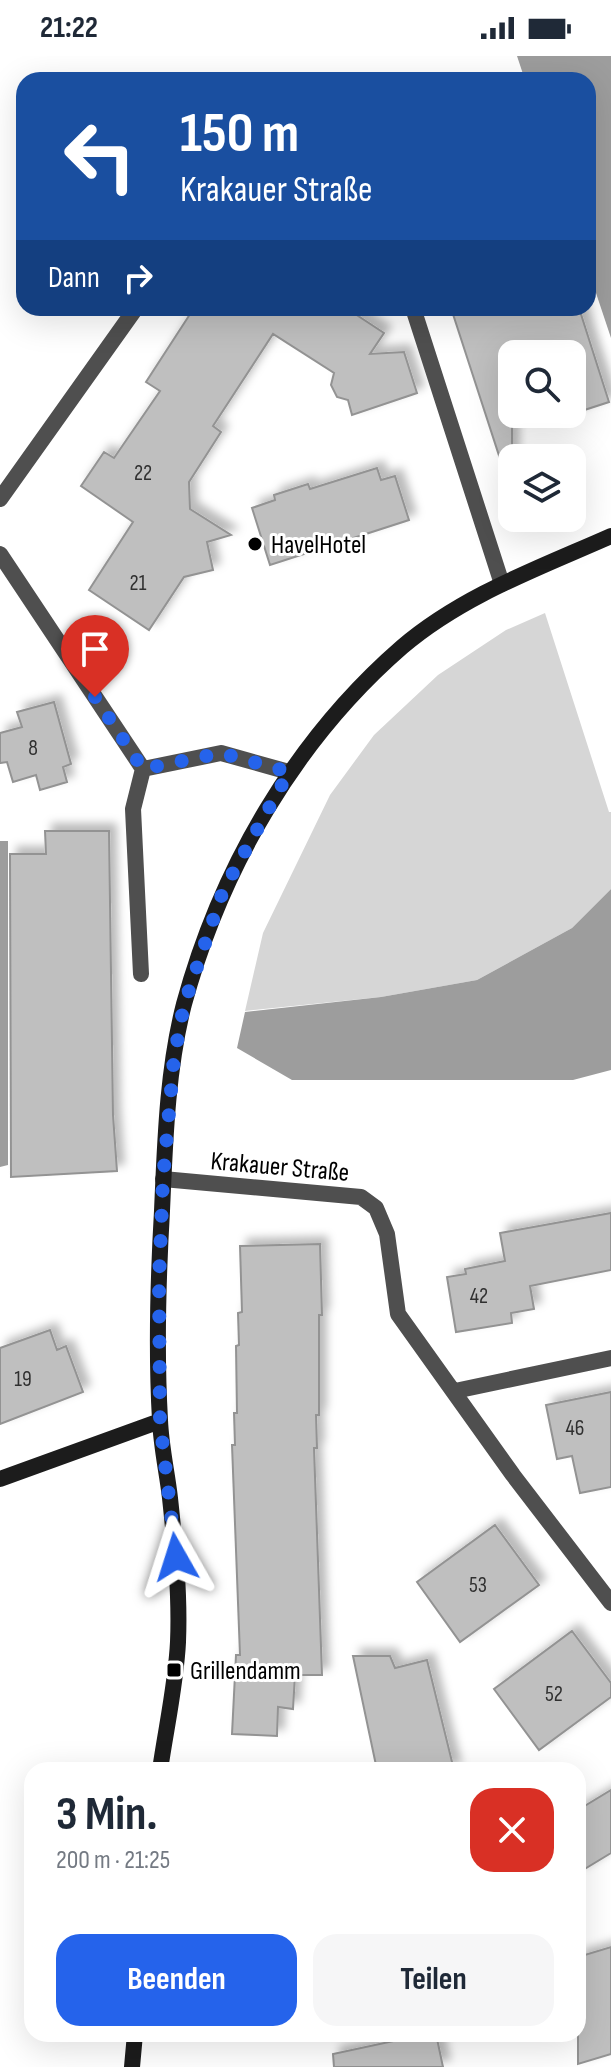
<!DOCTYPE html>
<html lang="de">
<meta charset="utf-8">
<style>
:root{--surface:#fff;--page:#f6f6f7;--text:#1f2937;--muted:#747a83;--accent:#2563eb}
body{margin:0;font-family:"Sofia Sans Condensed",sans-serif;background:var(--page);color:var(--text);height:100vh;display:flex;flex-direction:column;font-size:30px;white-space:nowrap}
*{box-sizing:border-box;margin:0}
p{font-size:26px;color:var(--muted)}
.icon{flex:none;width:44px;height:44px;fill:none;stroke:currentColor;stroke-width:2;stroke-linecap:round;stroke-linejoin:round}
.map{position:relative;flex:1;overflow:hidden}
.drawer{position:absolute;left:24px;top:1706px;width:562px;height:280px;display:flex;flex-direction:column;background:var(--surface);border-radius:24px;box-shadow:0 8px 32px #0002}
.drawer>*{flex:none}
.guide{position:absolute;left:16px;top:16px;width:580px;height:244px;border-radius:24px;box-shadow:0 8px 32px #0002;background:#1a4fa0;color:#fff;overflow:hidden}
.tools{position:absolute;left:498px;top:284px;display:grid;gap:16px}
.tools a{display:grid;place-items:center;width:88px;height:88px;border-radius:16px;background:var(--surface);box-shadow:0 8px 32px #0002;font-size:40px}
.pin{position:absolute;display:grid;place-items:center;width:68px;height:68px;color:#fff;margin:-82px -34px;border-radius:50% 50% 50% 0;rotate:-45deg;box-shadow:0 0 8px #0007}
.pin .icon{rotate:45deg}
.me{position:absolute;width:88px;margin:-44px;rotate:354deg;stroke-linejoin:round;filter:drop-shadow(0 0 6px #0008)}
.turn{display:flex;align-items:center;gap:28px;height:168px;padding:0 32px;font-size:36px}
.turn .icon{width:104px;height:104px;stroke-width:2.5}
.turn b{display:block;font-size:56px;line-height:68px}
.then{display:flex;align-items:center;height:76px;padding:0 32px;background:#0003;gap:16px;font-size:30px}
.round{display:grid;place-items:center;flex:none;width:84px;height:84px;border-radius:24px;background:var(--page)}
.headline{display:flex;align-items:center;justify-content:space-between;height:136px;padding:0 32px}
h1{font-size:48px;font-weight:700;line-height:60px}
.button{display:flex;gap:16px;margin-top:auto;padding:16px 32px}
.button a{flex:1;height:92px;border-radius:24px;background:var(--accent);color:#fff;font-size:32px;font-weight:700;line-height:92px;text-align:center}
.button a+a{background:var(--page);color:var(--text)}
.status{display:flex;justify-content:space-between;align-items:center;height:56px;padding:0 40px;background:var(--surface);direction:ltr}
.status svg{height:22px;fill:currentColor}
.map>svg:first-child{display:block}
</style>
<div class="status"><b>21:22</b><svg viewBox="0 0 49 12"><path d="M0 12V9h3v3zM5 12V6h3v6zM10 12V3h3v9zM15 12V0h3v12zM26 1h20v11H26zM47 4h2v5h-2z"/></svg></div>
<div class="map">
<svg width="611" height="2011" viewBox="0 0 611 2011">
<defs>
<filter id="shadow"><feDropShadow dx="7" dy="-7" stdDeviation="4" flood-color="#0004"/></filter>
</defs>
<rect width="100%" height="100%" fill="#fff"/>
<!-- green -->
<path fill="#d6d6d6" d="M 545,557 L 609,756 L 611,756 L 611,833 L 572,872 L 477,924 L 381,941 L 245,955 L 263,877 L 330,739 L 374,679 L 438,619 L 506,574 Z"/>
<!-- water -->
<path fill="#9d9d9d" d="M 517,0 L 611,0 L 611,282 L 588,213 L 588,24 L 525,24 Z
M 0,785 L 8,785 L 8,1109 L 0,1111 Z
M 611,833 L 611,1014 L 573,1024 L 292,1024 L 237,992 L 245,956 L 381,941 L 477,924 L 572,872 Z"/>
<!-- building -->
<path fill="#bfbfbf" stroke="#939393" stroke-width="2" filter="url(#shadow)" d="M 194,252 L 346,252 L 384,277 L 370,298 L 404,296 L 417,337 L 352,359 L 348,344 L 337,341 L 331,329 L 334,317 L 273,278 L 213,370 L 221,376 L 189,426 L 190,453 L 231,479 L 207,486 L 213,514 L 184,521 L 149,574 L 89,534 L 133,466 L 81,430 L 104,396 L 114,402 L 160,335 L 146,326 Z
M 451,252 L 579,252 L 609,346 L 572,358 L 572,298 L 512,298 L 512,420 L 506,421 Z
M 377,412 L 381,424 L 395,420 L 409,464 L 270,509 L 252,452 L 275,444 L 274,439 L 308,428 L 310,433 Z
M 54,646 L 71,708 L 63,711 L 67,726 L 40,734 L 36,719 L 13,726 L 7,706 L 0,707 L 0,677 L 22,671 L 17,656 Z
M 45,775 L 109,775 L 113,1059 L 117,1115 L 11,1121 L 10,798 L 46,798 Z
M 611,1157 L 611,1214 L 530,1230 L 534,1253 L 511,1257 L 512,1267 L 456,1276 L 447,1221 L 466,1218 L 465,1213 L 505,1205 L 500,1177 Z
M 320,1188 L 322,1259 L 319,1259 L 319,1359 L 316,1359 L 317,1392 L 314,1392 L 322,1619 L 295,1619 L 293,1653 L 278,1651 L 277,1680 L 232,1678 L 236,1599 L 240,1599 L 232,1389 L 235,1389 L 234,1357 L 237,1357 L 236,1290 L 239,1289 L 238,1257 L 242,1256 L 240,1190 Z
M 50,1274 L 57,1294 L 66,1290 L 83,1336 L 0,1368 L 0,1292 Z
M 611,1336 L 611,1431 L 580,1437 L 572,1400 L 557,1403 L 546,1349 Z
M 495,1469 L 539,1529 L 460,1586 L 417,1526 Z
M 572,1575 L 611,1627 L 611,1641 L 539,1694 L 494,1633 Z
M 353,1600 L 390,1600 L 395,1612 L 427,1604 L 454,1714 L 377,1714 Z
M 611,1734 L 611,1797 L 578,1817 L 578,1754 Z
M 611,1891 L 611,1998 L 578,2008 L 578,1901 Z
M 426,1978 L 436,1978 L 443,2011 L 334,2011 L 333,1998 Z"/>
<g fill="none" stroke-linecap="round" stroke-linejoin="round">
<!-- lane -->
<path stroke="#4f4f4f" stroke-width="16" d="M 413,252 L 502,528"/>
<!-- street -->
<path stroke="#4f4f4f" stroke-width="16" d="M 0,443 L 136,252
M 0,498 L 143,713 L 133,753 L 141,918
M 143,713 L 221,697 L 289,716
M 163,1123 L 361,1141 L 376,1152 L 387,1178 L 398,1258 L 513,1419 L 611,1547
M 455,1335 L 611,1302"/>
<!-- secondary -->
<path stroke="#1c1c1c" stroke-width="16" d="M 0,1423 L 160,1365
M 160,1714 C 166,1672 176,1628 178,1586 C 180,1538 175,1489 170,1442 C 167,1416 161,1390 160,1364 C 156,1295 158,1224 162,1155 C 165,1087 167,1014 184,948 C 221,812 295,684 402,591 C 463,539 539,512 611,480
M 132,2011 L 135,1978"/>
</g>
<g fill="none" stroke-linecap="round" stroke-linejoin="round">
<!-- route -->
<path stroke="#2563eb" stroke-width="14" stroke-dasharray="0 25.2" d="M 95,641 L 143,713 L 221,697 L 289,716 L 223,835 L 184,949 L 174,1002 L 163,1123 L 159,1225 L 160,1365 L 176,1501"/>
</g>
<!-- markers -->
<g fill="#000" stroke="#fff" stroke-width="3">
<circle cx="255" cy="488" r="8"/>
<rect x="166" y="1606" width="16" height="16" rx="4"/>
</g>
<g text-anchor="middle" stroke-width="6" stroke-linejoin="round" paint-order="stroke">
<!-- number labels -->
<g font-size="22" fill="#303030">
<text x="143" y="424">22</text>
<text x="138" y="534">21</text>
<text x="33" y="699">8</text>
<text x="479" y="1247">42</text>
<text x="23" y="1330">19</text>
<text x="575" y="1379">46</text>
<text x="478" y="1536">53</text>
<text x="554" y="1645">52</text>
</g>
<!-- poi labels -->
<g font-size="26" fill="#000" stroke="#fff" text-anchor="start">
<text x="271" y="497">HavelHotel</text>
<text x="190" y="1623">Grillendamm</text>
</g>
<!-- street labels -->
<g font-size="26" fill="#000" stroke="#fff">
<text transform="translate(280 1110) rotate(5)" y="9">Krakauer Straße</text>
</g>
</g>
</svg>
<div class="tools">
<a><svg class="icon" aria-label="search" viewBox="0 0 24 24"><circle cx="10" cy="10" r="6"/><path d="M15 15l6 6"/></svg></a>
<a><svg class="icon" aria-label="layers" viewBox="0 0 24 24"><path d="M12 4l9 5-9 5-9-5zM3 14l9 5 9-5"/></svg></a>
</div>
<div class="pin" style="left:95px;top:641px;background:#d93025"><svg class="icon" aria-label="arrive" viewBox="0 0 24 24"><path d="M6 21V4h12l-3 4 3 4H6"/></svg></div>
<svg class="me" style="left:176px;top:1501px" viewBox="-20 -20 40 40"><path d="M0-17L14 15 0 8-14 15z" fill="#2563eb" stroke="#fff" stroke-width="4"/></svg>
<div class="guide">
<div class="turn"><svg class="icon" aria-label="left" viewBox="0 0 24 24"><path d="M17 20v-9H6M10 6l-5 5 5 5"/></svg><div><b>150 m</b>Krakauer Straße</div></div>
<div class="then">Dann<svg class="icon" aria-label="right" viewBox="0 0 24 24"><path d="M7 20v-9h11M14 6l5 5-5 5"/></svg></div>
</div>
<section class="drawer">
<div class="headline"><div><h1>3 Min.</h1><p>200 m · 21:25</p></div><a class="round" style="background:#d93025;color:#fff"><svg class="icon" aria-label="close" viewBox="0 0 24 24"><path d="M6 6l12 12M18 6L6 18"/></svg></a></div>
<div class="button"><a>Beenden</a><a>Teilen</a></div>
</section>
</div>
